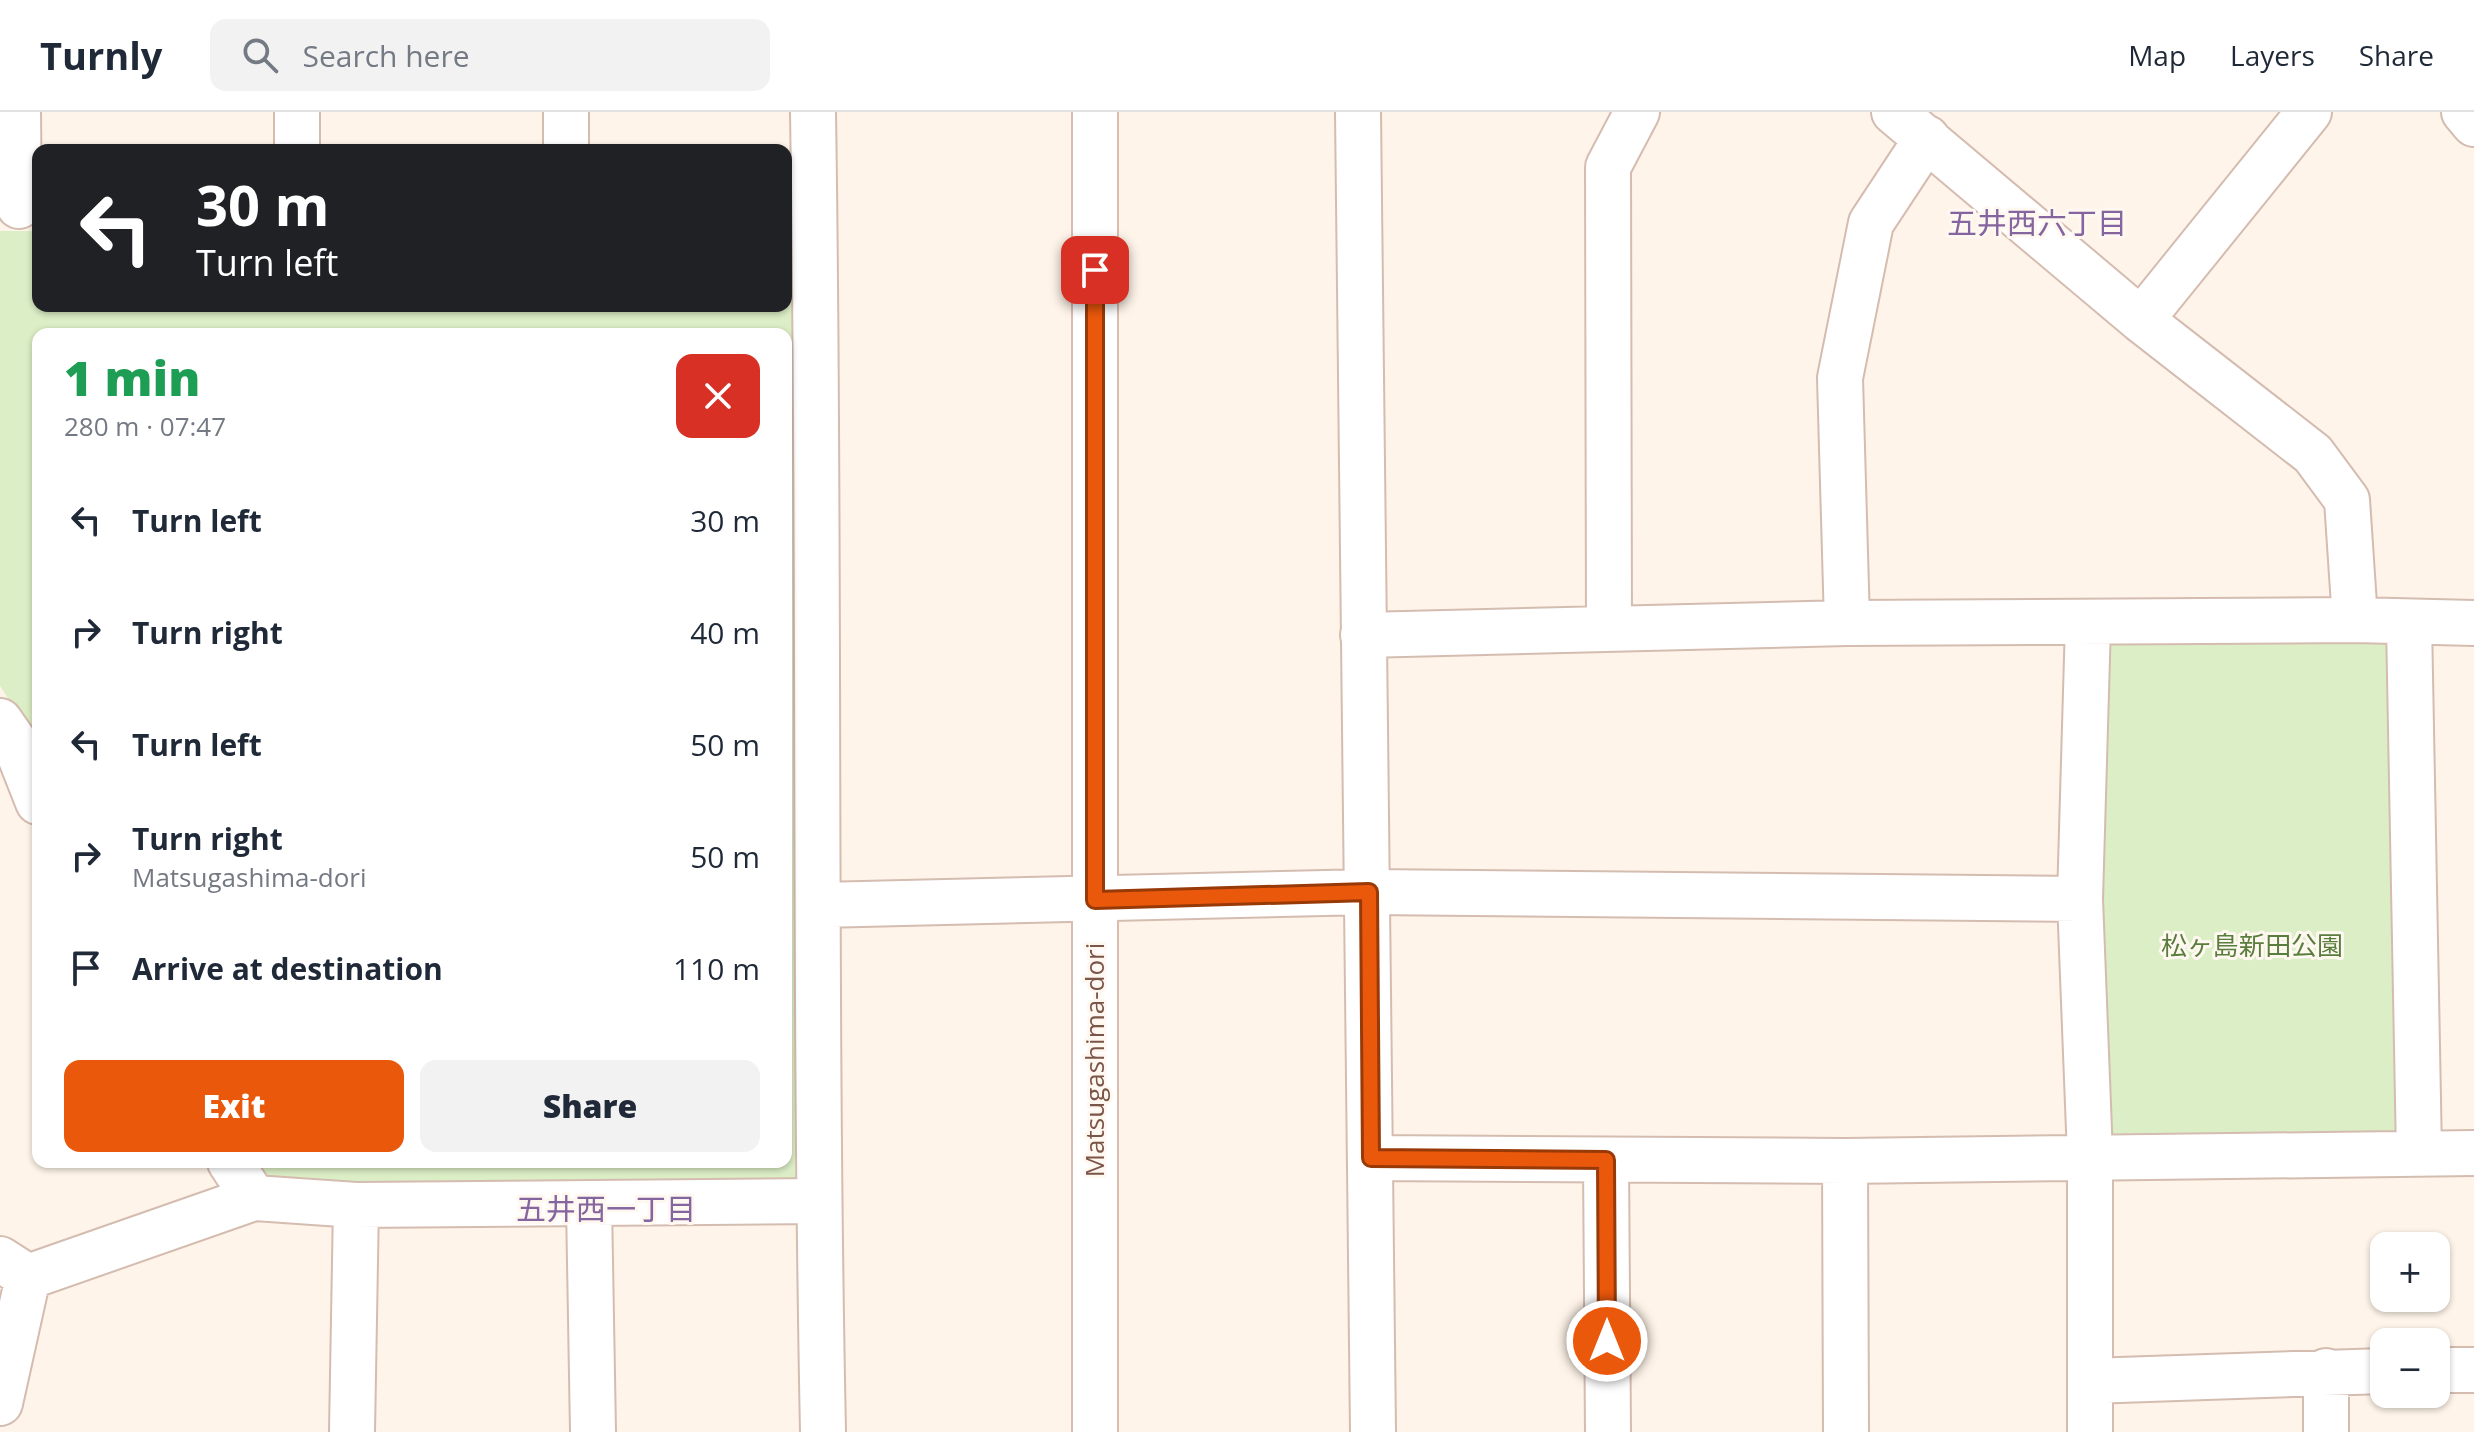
<!DOCTYPE html>
<meta charset="utf-8">
<style>
:root{--surface:#fff;--page:#f2f2f3;--text:#1f2937;--muted:#747a83;--line:#e0e1e3;--accent:#ea580c}
body{margin:0;font-family:"Open Sans","Noto Sans JP",sans-serif;background:var(--page);color:var(--text);height:100vh;display:flex;flex-direction:column;font-size:30px;white-space:nowrap}
*{box-sizing:border-box;margin:0}
p{font-size:26px;color:var(--muted)}
.icon{flex:none;width:44px;height:44px;fill:none;stroke:currentColor;stroke-width:2;stroke-linecap:round;stroke-linejoin:round}
.map{position:relative;flex:1;overflow:hidden}
.drawer{position:absolute;left:32px;top:216px;width:760px;height:840px;display:flex;flex-direction:column;background:var(--surface);border-radius:16px;box-shadow:0 2px 6px #0004}
.drawer>*{flex:none}
.guide{position:absolute;left:32px;top:32px;width:760px;height:168px;border-radius:16px;box-shadow:0 2px 6px #0004;background:#202124;color:#fff;overflow:hidden}
.buttons{position:absolute;left:2370px;top:1120px;display:grid;gap:16px}
.buttons a{display:grid;place-items:center;width:80px;height:80px;border-radius:16px;background:var(--surface);box-shadow:0 2px 6px #0004;font-size:40px}
.pin{position:absolute;display:grid;place-items:center;width:68px;height:68px;color:#fff;margin:-34px;border-radius:16px;box-shadow:0 4px 12px #0006}
.me{position:absolute;width:88px;margin:-44px;rotate:0deg;stroke-linejoin:round;filter:drop-shadow(0 0 6px #0008)}
.turn{display:flex;align-items:center;gap:28px;height:168px;padding:0 32px;font-size:36px}
.turn .icon{width:104px;height:104px;stroke-width:2.5}
.turn b{display:block;font-size:56px;line-height:68px}
.round{display:grid;place-items:center;flex:none;width:84px;height:84px;border-radius:16px;background:var(--page)}
.headline{display:flex;align-items:center;justify-content:space-between;height:136px;padding:0 32px}
h1{font-size:48px;font-weight:800;line-height:60px;color:#1e9e55}
.action{display:flex;gap:16px;margin-top:auto;padding:16px 32px}
.action a{flex:1;height:92px;border-radius:16px;background:var(--accent);color:#fff;font-size:32px;font-weight:800;line-height:92px;text-align:center}
.action a+a{background:var(--page);color:var(--text)}
ul{padding:0;list-style:none}
li{display:flex;align-items:center;gap:24px;height:112px;padding:0 32px}
li div{flex:1}
li b{display:block;font-size:30px}
li em{font-style:normal}
header{display:flex;align-items:center;gap:48px;box-sizing:border-box;height:112px;padding:0 40px;background:var(--surface);border-bottom:2px solid var(--line)}
header strong{font-size:38px}
nav{display:flex;gap:44px;margin-inline-start:auto;font-size:28px}
.search{width:560px;height:72px;background:var(--page);display:flex;align-items:center;gap:20px;box-sizing:border-box;padding:0 28px;border-radius:16px;color:var(--muted);font-size:30px}
.map>svg:first-child{display:block}
</style>
<header>
<strong>Turnly</strong>
<div class="search"><svg class="icon" aria-label="search" viewBox="0 0 24 24"><circle cx="10" cy="10" r="6"/><path d="M15 15l6 6"/></svg>Search here</div>
<nav><a>Map</a><a>Layers</a><a>Share</a></nav>
</header>
<div class="map">
<svg width="2474" height="1320" viewBox="0 0 2474 1320">
<rect width="100%" height="100%" fill="#fef4e9"/>
<!-- green -->
<path fill="#dbeec5" d="M 786,115 L 794,120 L 803,1057 L 791,1077 L 271,1071 L 256,1050 L 786,1050 L 786,222 L 38,222 L 38,639 L 31,621 L 0,574 L 0,119 L 38,119 L 38,194 L 786,194 Z
M 2409,510 L 2419,1041 L 2090,1044 L 2088,511 Z"/>
<g fill="none" stroke-linecap="round" stroke-linejoin="round">
<!-- street casing -->
<g stroke="#d5bcb0" stroke-width="48">
<path id="street" d="M 18,0 L 19,94
M 297,0 L 297,38
M 566,0 L 566,38
M 813,0 C 820,440 814,880 823,1320
M 1358,0 L 1373,1320
M 1894,0 L 2141,208 L 2313,342 L 2347,388 L 2355,508
M 2464,0 L 2474,12
M 2141,208 L 2309,0
M 2409,510 L 2419,1041
M 1847,511 L 1840,266 L 1871,111 L 1927,26
M 2088,511 L 2080,787 L 2090,1044 L 2090,1320
M 1609,515 L 1608,55 L 1637,0
M 1363,523 L 1847,511 L 2355,508 L 2474,511
M 0,609 L 14,629 L 38,690
M 820,793 L 1369,780 L 2080,787
M 1371,1046 L 1845,1049 L 2474,1041
M 1606,1048 L 1608,1320
M 1845,1049 L 1846,1320
M 230,1050 L 254,1086
M 589,1093 L 593,1320
M 0,1147 L 28,1165 L 0,1291
M 28,1165 L 254,1086 L 356,1093 L 818,1089
M 2436,1258 L 2474,1258
M 2090,1269 L 2384,1259
M 352,1320 L 356,1093
M 2326,1320 L 2326,1259"/>
</g>
<!-- secondary casing -->
<g stroke="#dabdaf" stroke-width="48">
<path id="secondary" d="M 1095,0 L 1095,1320"/>
</g>
<!-- street -->
<use href="#street" stroke="#fff" stroke-width="44"/>
<!-- secondary -->
<use href="#secondary" stroke="#fff" stroke-width="44"/>
</g>
<g fill="none" stroke-linecap="round" stroke-linejoin="round">
<!-- route casing -->
<g stroke="#983908" stroke-width="20">
<path id="route" d="M 1095,158 L 1095,788 L 1369,780 L 1371,1046 L 1606,1048 L 1607,1229"/>
</g>
<!-- route -->
<use href="#route" stroke="#ea580c" stroke-width="14"/>
</g>
<g text-anchor="middle" stroke-width="6" stroke-linejoin="round" paint-order="stroke">
<!-- park labels -->
<g font-size="26" fill="#587d3c" stroke="#fff8f1">
<text x="2252" y="843">松ヶ島新田公園</text>
</g>
<!-- street labels -->
<g font-size="26" fill="#7c5549" stroke="#fff8f1">
<text transform="translate(1095 948) rotate(-90)" y="9">Matsugashima-dori</text>
</g>
<!-- quarter labels -->
<g font-size="30" fill="#85659f" stroke="#fff8f1">
<text x="2037" y="122">五井西六丁目</text>
<text x="606" y="1108">五井西一丁目</text>
</g>
</g>
</svg>
<div class="buttons">
<a>+</a>
<a>−</a>
</div>
<div class="pin" style="left:1095px;top:158px;background:#d93025"><svg class="icon" aria-label="arrive" viewBox="0 0 24 24"><path d="M6 21V4h12l-3 4 3 4H6"/></svg></div>
<svg class="me" style="left:1607px;top:1229px" viewBox="-20 -20 40 40"><circle r="17" fill="#ea580c" stroke="#fff" stroke-width="3"/><path d="M0-11L8 9 0 5-8 9z" fill="#fff"/></svg>
<div class="guide">
<div class="turn"><svg class="icon" aria-label="left" viewBox="0 0 24 24"><path d="M17 20v-9H6M10 6l-5 5 5 5"/></svg><div><b>30 m</b>Turn left</div></div>
</div>
<section class="drawer">
<div class="headline"><div><h1>1 min</h1><p>280 m · 07:47</p></div><a class="round" style="background:#d93025;color:#fff"><svg class="icon" aria-label="close" viewBox="0 0 24 24"><path d="M6 6l12 12M18 6L6 18"/></svg></a></div>
<ul>
<li><svg class="icon" aria-label="left" viewBox="0 0 24 24"><path d="M17 20v-9H6M10 6l-5 5 5 5"/></svg><div><b>Turn left</b></div><em>30 m</em></li>
<li><svg class="icon" aria-label="right" viewBox="0 0 24 24"><path d="M7 20v-9h11M14 6l5 5-5 5"/></svg><div><b>Turn right</b></div><em>40 m</em></li>
<li><svg class="icon" aria-label="left" viewBox="0 0 24 24"><path d="M17 20v-9H6M10 6l-5 5 5 5"/></svg><div><b>Turn left</b></div><em>50 m</em></li>
<li><svg class="icon" aria-label="right" viewBox="0 0 24 24"><path d="M7 20v-9h11M14 6l5 5-5 5"/></svg><div><b>Turn right</b><p>Matsugashima-dori</p></div><em>50 m</em></li>
<li><svg class="icon" aria-label="arrive" viewBox="0 0 24 24"><path d="M6 21V4h12l-3 4 3 4H6"/></svg><div><b>Arrive at destination</b></div><em>110 m</em></li>
</ul>
<div class="action"><a>Exit</a><a>Share</a></div>
</section>
</div>
